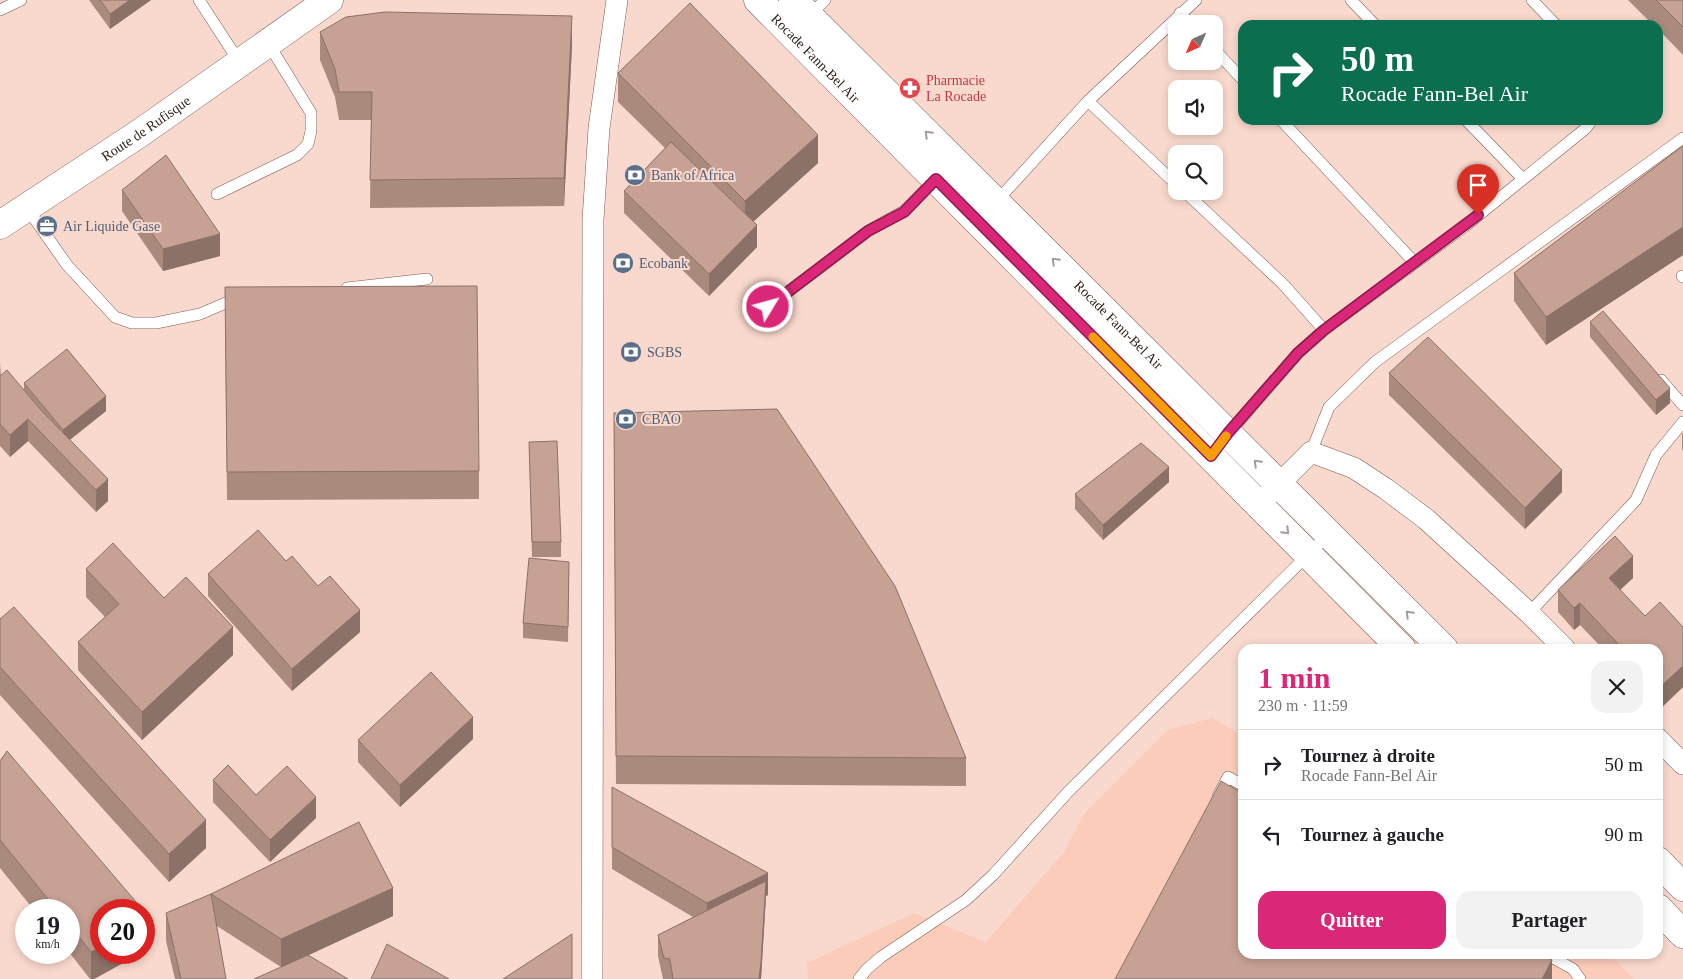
<!DOCTYPE html>
<html lang="fr">
<meta charset="utf-8">
<style>
:root{--surface:#fff;--page:#f2f2f2;--text:#202124;--muted:#757577;--line:#e0e0e0;--accent:#db2777}
body{margin:0;font-family:"Times New Roman",serif;background:var(--page);color:var(--text);height:100vh;display:flex;flex-direction:column;font-size:19px;white-space:nowrap}
*{box-sizing:border-box;margin:0}
p{font-size:16px;color:var(--muted)}
.icon{flex:none;width:28px;height:28px;fill:none;stroke:currentColor;stroke-width:2;stroke-linecap:round;stroke-linejoin:round}
.map{position:relative;flex:1;overflow:hidden}
.details{position:absolute;left:1238px;top:644px;width:425px;height:315px;display:flex;flex-direction:column;background:var(--surface);border-radius:15px;box-shadow:0 2px 8px #0003}
.details>*{flex:none}
.hud{position:absolute;left:1238px;top:20px;width:425px;height:105px;border-radius:15px;box-shadow:0 2px 8px #0003;background:#0b6e4f;color:#fff;overflow:hidden}
.needle{width:32px;rotate:225deg}
.tools{position:absolute;left:1168px;top:15px;display:grid;gap:10px}
.tools a{display:grid;place-items:center;width:55px;height:55px;border-radius:10px;background:var(--surface);box-shadow:0 2px 8px #0003;font-size:25px}
.speed{position:absolute;left:15px;top:899px;display:flex;gap:10px;font-size:25px;font-weight:700;text-align:center}
.speed>*{display:grid;place-content:center;width:65px;height:65px;border-radius:50%;background:var(--surface);box-shadow:0 2px 8px #0003;line-height:1}
.speed small{font-size:12px;font-weight:400}
.speed .limit{border:8px solid #d22;background:#fff;color:#111}
.pin{position:absolute;display:grid;place-items:center;width:42px;height:42px;color:#fff;margin:-51px -21px;border-radius:50% 50% 50% 0;rotate:-45deg;box-shadow:0 0 5px #0007}
.pin .icon{rotate:45deg}
.me{position:absolute;width:55px;margin:-28px;rotate:53deg;stroke-linejoin:round;filter:drop-shadow(0 0 4px #0008)}
.turn{display:flex;align-items:center;gap:18px;height:105px;padding:0 20px;font-size:22px}
.turn .icon{width:65px;height:65px;stroke-width:2.5}
.turn b{display:block;font-size:35px;line-height:42px}
.round{display:grid;place-items:center;flex:none;width:52px;height:52px;border-radius:15px;background:var(--page)}
.summary{display:flex;align-items:center;justify-content:space-between;height:85px;padding:0 20px}
h1{font-size:30px;font-weight:700;line-height:38px;color:var(--accent)}
.primary-button{display:flex;gap:10px;margin-top:auto;padding:10px 20px}
.primary-button a{flex:1;height:58px;border-radius:15px;background:var(--accent);color:#fff;font-size:20px;font-weight:700;line-height:58px;text-align:center}
.primary-button a+a{background:var(--page);color:var(--text)}
ul{padding:0;list-style:none}
li{display:flex;align-items:center;gap:15px;height:70px;padding:0 20px;border-top:1px solid var(--line)}
li div{flex:1}
li b{display:block;font-size:19px}
li em{font-style:normal}
.map>svg:first-child{display:block}
</style>
<div class="map">
<svg width="1683" height="979" viewBox="0 0 1683 979">
<rect width="100%" height="100%" fill="#f9d9cd"/>
<!-- built -->
<path fill="#fcccba" d="M 1212,718 L 1242,735 L 1242,954 L 1609,954 L 1634,979 L 808,979 L 807,963 L 914,913 L 986,942 L 1064,852 L 1084,814 L 1168,730 Z"/>
<g fill="none" stroke-linecap="round" stroke-linejoin="round">
<!-- service casing -->
<g stroke="#7d5b4e" stroke-width="12">
<path id="service" d="M 199,0 L 240,63
M 1351,0 L 1375,25
M 1532,0 L 1556,25
M 0,10 L 21,0
M 1180,13 L 1190,24
M 809,16 L 825,0
M 1214,49 L 1242,79
M 1088,101 L 1196,0
M 1281,120 L 1415,263
M 1466,120 L 1523,179
M 1184,191 L 1283,284 L 1324,330 L 1298,353 L 1227,435
M 217,194 L 297,155 L 308,144 L 311,131 L 311,113 L 268,43
M 996,202 L 1088,101 L 1176,184
M 27,208 L 67,265 L 115,317 L 132,323 L 156,323 L 200,314 L 228,302 L 239,301
M 1682,276 L 1683,277
M 347,288 L 427,279
M 768,307 L 868,231 L 904,211 L 937,178
M 1324,330 L 1464,227 L 1585,129 L 1592,120
M 1661,380 L 1683,405
M 1311,452 L 1329,407 L 1375,362 L 1683,138
M 1529,613 L 1636,500 L 1656,455 L 1683,422
M 1218,796 L 1228,777 L 1242,785
M 1546,954 L 1573,969 L 1580,979
M 859,979 L 867,969 L 881,957 L 966,900 L 993,875 L 1068,792 L 1329,534"/>
</g>
<!-- minor casing -->
<g stroke="#7d5b4e" stroke-width="22">
<path id="minor" d="M 1268,495 L 1311,452 L 1354,468 L 1386,489 L 1426,519 L 1529,613 L 1565,649
M 1658,739 L 1683,764
M 592,979 L 593,220 L 599,128 L 617,0"/>
</g>
<!-- secondary casing -->
<g stroke="#7d5b4e" stroke-width="29">
<g id="secondary">
<path id="s1" d="M 758,0 L 1402,649"/>
<path id="s2" d="M 793,0 L 1444,649"/>
<path id="s3" d="M 0,225 L 140,133 L 329,0"/>
<path d="M 1658,861 L 1683,887"/>
<path d="M 1658,908 L 1683,934"/>
</g>
</g>
<!-- service -->
<use href="#service" stroke="#fff" stroke-width="11"/>
<!-- minor -->
<use href="#minor" stroke="#fff" stroke-width="21"/>
<!-- secondary -->
<use href="#secondary" stroke="#fff" stroke-width="28"/>
</g>
<!-- wall -->
<path fill="#ab8a7e" d="M 89,0 L 151,0 L 110,29 Z
M 1628,0 L 1683,0 L 1683,55 L 1658,29 L 1658,25 L 1653,25 Z
M 320,32 L 572,45 L 564,206 L 370,208 L 371,120 L 339,120 L 335,97 L 320,60 Z
M 618,73 L 818,163 L 753,222 L 757,247 L 709,296 L 624,213 L 624,191 L 665,148 L 618,102 Z
M 1683,146 L 1683,255 L 1546,345 L 1514,301 L 1514,273 Z
M 122,190 L 220,256 L 163,271 L 122,211 Z
M 225,315 L 479,471 L 479,499 L 227,500 Z
M 1590,322 L 1670,403 L 1656,415 L 1590,337 Z
M 0,363 L 1,376 L 24,390 L 24,383 L 106,411 L 70,440 L 108,501 L 96,512 L 28,441 L 10,457 L 0,446 Z
M 1389,373 L 1562,492 L 1525,529 L 1389,395 Z
M 614,413 L 966,758 L 966,786 L 616,784 Z
M 1683,433 L 1683,451 L 1682,449 L 1682,434 Z
M 529,442 L 561,542 L 561,557 L 532,557 Z
M 1169,482 L 1103,540 L 1075,509 L 1075,494 Z
M 286,561 L 318,586 L 360,632 L 292,691 L 208,596 L 208,574 Z
M 569,562 L 568,642 L 523,638 L 523,623 Z
M 86,569 L 164,598 L 233,655 L 142,740 L 78,670 L 78,642 L 105,617 L 86,597 Z
M 1633,578 L 1620,590 L 1645,616 L 1683,627 L 1683,687 L 1660,709 L 1658,707 L 1658,649 L 1603,649 L 1580,625 L 1574,630 L 1558,612 L 1558,590 Z
M 0,619 L 206,848 L 169,882 L 0,695 Z
M 473,739 L 400,807 L 358,762 L 358,740 Z
M 0,761 L 143,952 L 94,979 L 90,979 L 69,952 L 69,910 L 34,910 L 0,868 Z
M 213,780 L 256,795 L 316,818 L 270,862 L 213,802 Z
M 612,787 L 768,895 L 766,896 L 761,979 L 663,979 L 658,956 L 658,935 L 693,917 L 612,869 Z
M 211,894 L 393,916 L 281,967 L 217,926 L 226,979 L 175,979 L 166,941 L 166,913 Z"/>
<!-- shaded-wall -->
<path fill="#8b7167" d="M 130,0 L 151,0 L 110,29 L 110,14 Z
M 572,16 L 572,45 L 564,206 L 564,178 Z
M 818,135 L 818,163 L 745,229 L 745,201 Z
M 757,225 L 757,247 L 709,296 L 709,274 Z
M 1683,227 L 1683,255 L 1546,345 L 1546,317 Z
M 220,234 L 220,256 L 163,271 L 163,249 Z
M 1670,388 L 1670,403 L 1656,415 L 1656,400 Z
M 106,396 L 106,411 L 63,445 L 63,430 Z
M 28,419 L 28,441 L 10,457 L 10,435 Z
M 1169,467 L 1169,482 L 1103,540 L 1103,525 Z
M 1562,470 L 1562,492 L 1525,529 L 1525,508 Z
M 108,479 L 108,501 L 96,512 L 96,490 Z
M 1633,556 L 1633,578 L 1609,600 L 1609,578 Z
M 1580,603 L 1580,625 L 1574,630 L 1574,608 Z
M 360,610 L 360,632 L 292,691 L 292,669 Z
M 233,627 L 233,655 L 142,740 L 142,712 Z
M 1683,666 L 1683,687 L 1660,709 L 1660,687 Z
M 473,717 L 473,739 L 400,807 L 400,785 Z
M 316,797 L 316,818 L 270,862 L 270,840 Z
M 206,820 L 206,848 L 169,882 L 169,854 Z
M 768,873 L 768,895 L 766,896 L 761,979 L 759,979 L 707,925 L 707,903 Z
M 393,888 L 393,916 L 281,968 L 281,939 Z
M 151,920 L 151,948 L 144,952 L 144,924 Z
M 101,947 L 101,952 L 143,952 L 94,979 L 91,979 L 91,952 Z
M 1552,960 L 1552,979 L 1542,979 Z"/>
<!-- building -->
<path fill="#c7a193" stroke="#8b7167" d="M 100,0 L 130,0 L 110,14 Z
M 1656,0 L 1683,0 L 1683,27 Z
M 690,3 L 818,135 L 745,201 L 618,73 Z
M 385,12 L 572,16 L 564,178 L 370,180 L 372,92 L 339,92 L 335,69 L 320,32 L 346,17 Z
M 671,142 L 757,225 L 709,274 L 624,191 Z
M 1683,146 L 1683,227 L 1546,317 L 1514,273 Z
M 166,155 L 220,234 L 163,249 L 122,190 Z
M 477,286 L 479,471 L 227,472 L 225,287 Z
M 1603,311 L 1670,388 L 1656,400 L 1590,322 Z
M 1428,337 L 1562,470 L 1525,508 L 1389,373 Z
M 67,349 L 106,396 L 63,430 L 24,383 Z
M 7,370 L 40,409 L 108,479 L 96,490 L 28,419 L 10,435 L 0,424 L 0,376 Z
M 777,409 L 895,586 L 966,758 L 616,756 L 614,413 Z
M 557,441 L 561,542 L 532,542 L 529,442 Z
M 1141,443 L 1169,467 L 1103,525 L 1075,494 Z
M 258,530 L 286,561 L 292,556 L 318,586 L 330,576 L 360,610 L 292,669 L 208,574 Z
M 1615,536 L 1633,556 L 1609,578 L 1645,616 L 1660,602 L 1683,627 L 1683,666 L 1660,687 L 1658,685 L 1658,649 L 1623,649 L 1580,603 L 1574,608 L 1558,590 Z
M 113,543 L 164,598 L 186,577 L 233,627 L 142,712 L 78,642 L 119,604 L 86,569 Z
M 529,558 L 569,562 L 568,627 L 523,623 Z
M 14,607 L 206,820 L 169,854 L 0,667 L 0,619 Z
M 431,672 L 473,717 L 400,785 L 358,740 Z
M 7,751 L 143,910 L 101,910 L 101,947 L 91,952 L 69,924 L 69,910 L 57,910 L 0,840 L 0,761 Z
M 228,765 L 256,795 L 287,766 L 316,797 L 270,840 L 213,780 Z
M 1221,781 L 1242,793 L 1242,954 L 1540,954 L 1552,960 L 1542,979 L 1115,979 Z
M 612,787 L 768,873 L 707,903 L 612,847 Z
M 359,822 L 393,888 L 281,939 L 211,894 Z
M 766,881 L 761,962 L 759,979 L 673,979 L 670,959 L 664,958 L 658,935 Z
M 211,894 L 226,979 L 181,979 L 166,913 Z
M 144,911 L 151,920 L 144,924 Z
M 572,934 L 572,979 L 503,979 Z
M 387,944 L 449,979 L 371,979 Z
M 308,955 L 348,979 L 254,979 Z"/>
<!-- one-way arrows -->
<defs><path id="oneway-chevron" d="M-2-3.5L2.5 0L-2 3.5" fill="none" stroke-width="1.6" stroke-linecap="round" stroke-linejoin="round" transform="scale(1.25)"/></defs>
<g stroke="#a39c9a">
<use href="#oneway-chevron" transform="translate(928 134) rotate(-135)"/>
<use href="#oneway-chevron" transform="translate(1055 261) rotate(-135)"/>
<use href="#oneway-chevron" transform="translate(1257 463) rotate(-135)"/>
<use href="#oneway-chevron" transform="translate(1286 531) rotate(45)"/>
<use href="#oneway-chevron" transform="translate(1409 614) rotate(-135)"/>
</g>
<g fill="none" stroke-linecap="round" stroke-linejoin="round">
<!-- route casing -->
<g stroke="#8e194d" stroke-width="12">
<path id="route" d="M 768,307 L 868,231 L 904,212 L 936,179 L 1211,456 L 1228,433 L 1298,353 L 1324,330 L 1478,215"/>
</g>
<!-- route -->
<use href="#route" stroke="#db2777" stroke-width="9"/>
<!-- slow -->
<path stroke="#f59e0b" stroke-width="9" d="M 1093,337 L 1211,456 L 1226,436"/>
</g>
<!-- icons -->
<defs>
<g id="pharmacy-disc" transform="scale(1.125)"><circle r="9.5" fill="#e0444e" stroke="#f9d9cd"/><path d="M-2-6h4v4h4v4h-4v4h-4v-4h-4v-4h4Z" fill="#fff"/></g>
<g id="bank-disc" transform="scale(1.125)"><circle r="9.5" fill="#5c6f8a" stroke="#f9d9cd"/><path d="M-6-4H6V4H-6ZM0-2.3a2.3 2.3 0 1 0 0 4.6a2.3 2.3 0 1 0 0-4.6Z" fill="#fff"/></g>
<g id="office-disc" transform="scale(1.125)"><circle r="9.5" fill="#5c6f8a" stroke="#f9d9cd"/><path d="M-6-3h4V-5.5h4V-3h4V5H-6ZM-1-4.5V-3h2v-1.5ZM-6 0V1H6V0Z" fill="#fff"/></g>
</defs>
<g fill-rule="evenodd">
<use href="#pharmacy-disc" x="910" y="88"/>
<use href="#bank-disc" x="635" y="175"/>
<use href="#office-disc" x="47" y="226"/>
<use href="#bank-disc" x="623" y="263"/>
<use href="#bank-disc" x="631" y="352"/>
<use href="#bank-disc" x="626" y="419"/>
</g>
<g text-anchor="middle" stroke-width="4" stroke-linejoin="round" paint-order="stroke">
<!-- street labels -->
<g font-size="14" fill="#33241e" stroke="#f9d9cd">
<text dy="5" stroke="none"><textPath href="#s1" startOffset="82">Rocade Fann-Bel Air</textPath></text>
<text dy="5" stroke="none"><textPath href="#s3" startOffset="175">Route de Rufisque</textPath></text>
<text dy="5" stroke="none"><textPath href="#s2" startOffset="460">Rocade Fann-Bel Air</textPath></text>
</g>
<!-- health labels -->
<g font-size="14" fill="#be3a42" stroke="#f9d9cd" text-anchor="start">
<text x="926" y="85">Pharmacie<tspan x="926" dy="16">La Rocade</tspan></text>
</g>
<!-- service labels -->
<g font-size="14" fill="#4e5e75" stroke="#f9d9cd" text-anchor="start">
<text x="651" y="180">Bank of Africa</text>
<text x="63" y="231">Air Liquide Gase</text>
<text x="639" y="268">Ecobank</text>
<text x="647" y="357">SGBS</text>
<text x="642" y="424">CBAO</text>
</g>
</g>
</svg>
<div class="tools">
<a><svg class="needle" viewBox="-14 -14 28 28"><path d="M0-13l5 13h-10z" fill="#e53935"/><path d="M0 13l5-13h-10z" fill="#757577"/></svg></a>
<a><svg class="icon" aria-label="sound" viewBox="0 0 24 24"><path d="M4 9h4l5-4v14l-5-4H4zM17 9q2 3 0 6"/></svg></a>
<a><svg class="icon" aria-label="search" viewBox="0 0 24 24"><circle cx="10" cy="10" r="6"/><path d="M15 15l6 6"/></svg></a>
</div>
<div class="speed"><div>19<small>km/h</small></div><div class="limit">20</div></div>
<div class="pin" style="left:1478px;top:215px;background:#d93025"><svg class="icon" aria-label="arrive" viewBox="0 0 24 24"><path d="M6 21V4h12l-3 4 3 4H6"/></svg></div>
<svg class="me" style="left:768px;top:307px" viewBox="-20 -20 40 40"><circle r="17" fill="#db2777" stroke="#fff" stroke-width="3"/><path d="M0-11L8 9 0 5-8 9z" fill="#fff"/></svg>
<div class="hud">
<div class="turn"><svg class="icon" aria-label="right" viewBox="0 0 24 24"><path d="M7 20v-9h11M14 6l5 5-5 5"/></svg><div><b>50 m</b>Rocade Fann-Bel Air</div></div>
</div>
<section class="details">
<div class="summary"><div><h1>1 min</h1><p>230 m · 11:59</p></div><a class="round"><svg class="icon" aria-label="close" viewBox="0 0 24 24"><path d="M6 6l12 12M18 6L6 18"/></svg></a></div>
<ul>
<li><svg class="icon" aria-label="right" viewBox="0 0 24 24"><path d="M7 20v-9h11M14 6l5 5-5 5"/></svg><div><b>Tournez à droite</b><p>Rocade Fann-Bel Air</p></div><em>50 m</em></li>
<li><svg class="icon" aria-label="left" viewBox="0 0 24 24"><path d="M17 20v-9H6M10 6l-5 5 5 5"/></svg><div><b>Tournez à gauche</b></div><em>90 m</em></li>
</ul>
<div class="primary-button"><a>Quitter</a><a>Partager</a></div>
</section>
</div>
